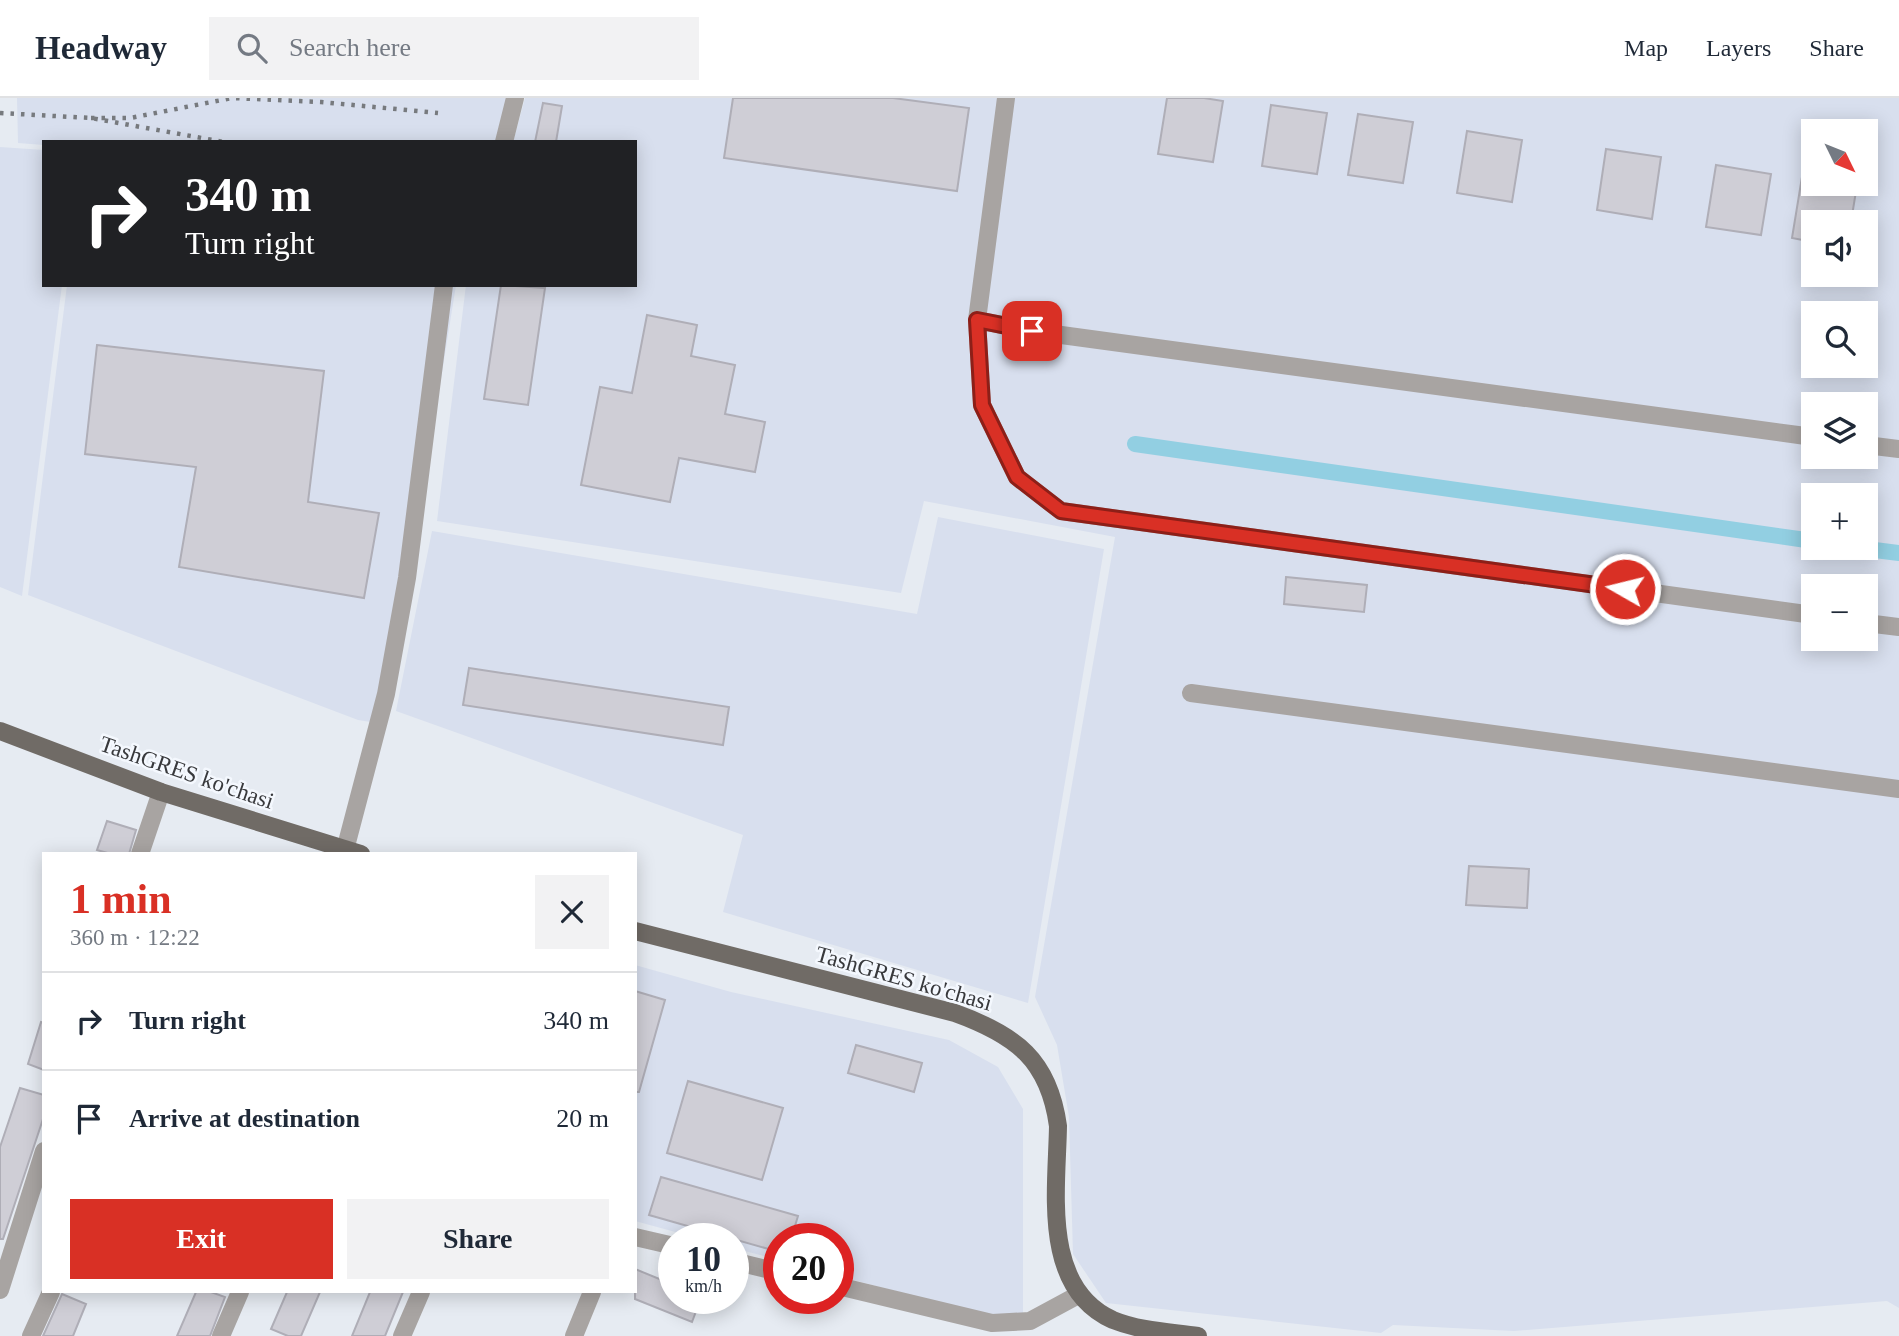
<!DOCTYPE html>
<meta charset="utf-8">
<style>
:root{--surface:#fff;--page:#f2f2f3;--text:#1f2937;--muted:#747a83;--line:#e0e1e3;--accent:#d93025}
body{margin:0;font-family:Georgia,serif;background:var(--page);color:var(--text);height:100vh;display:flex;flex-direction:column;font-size:26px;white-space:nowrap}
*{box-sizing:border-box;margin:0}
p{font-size:23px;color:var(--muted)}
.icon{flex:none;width:38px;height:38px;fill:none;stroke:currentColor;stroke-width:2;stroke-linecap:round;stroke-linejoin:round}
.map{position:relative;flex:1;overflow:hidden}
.details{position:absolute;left:42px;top:754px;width:595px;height:441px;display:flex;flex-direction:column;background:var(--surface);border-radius:0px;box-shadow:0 4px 18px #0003}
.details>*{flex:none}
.hud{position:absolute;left:42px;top:42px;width:595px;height:147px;border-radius:0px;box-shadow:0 4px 18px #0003;background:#202124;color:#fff;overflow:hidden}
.needle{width:46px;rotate:133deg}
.tools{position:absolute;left:1801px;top:21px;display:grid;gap:14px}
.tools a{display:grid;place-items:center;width:77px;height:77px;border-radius:0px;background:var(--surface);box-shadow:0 4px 18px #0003;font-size:35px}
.speed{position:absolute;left:658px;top:1125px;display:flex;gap:14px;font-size:35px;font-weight:700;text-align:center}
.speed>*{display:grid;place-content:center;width:91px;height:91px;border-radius:50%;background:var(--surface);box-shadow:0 4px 18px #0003;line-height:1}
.speed small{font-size:18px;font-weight:400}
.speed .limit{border:10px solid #d22;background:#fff;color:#111}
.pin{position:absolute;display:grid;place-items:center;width:60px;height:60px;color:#fff;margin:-30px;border-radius:14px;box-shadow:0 4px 10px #0006}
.me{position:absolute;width:77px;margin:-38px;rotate:278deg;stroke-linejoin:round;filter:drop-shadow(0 0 5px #0008)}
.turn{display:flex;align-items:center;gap:24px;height:147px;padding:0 28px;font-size:32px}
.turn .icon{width:91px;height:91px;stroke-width:2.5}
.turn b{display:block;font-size:49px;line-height:60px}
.round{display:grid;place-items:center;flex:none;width:74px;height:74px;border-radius:0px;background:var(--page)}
.summary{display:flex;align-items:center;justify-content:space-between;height:119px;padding:0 28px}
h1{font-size:42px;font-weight:700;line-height:52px;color:var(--accent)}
.button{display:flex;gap:14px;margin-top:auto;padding:14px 28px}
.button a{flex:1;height:80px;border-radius:0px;background:var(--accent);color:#fff;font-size:28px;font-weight:700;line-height:80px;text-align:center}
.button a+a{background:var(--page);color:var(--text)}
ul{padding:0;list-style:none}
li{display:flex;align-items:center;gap:21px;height:98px;padding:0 28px;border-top:2px solid var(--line)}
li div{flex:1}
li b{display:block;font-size:26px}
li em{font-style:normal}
header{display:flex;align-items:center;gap:42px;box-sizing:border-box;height:98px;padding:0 35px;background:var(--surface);border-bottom:2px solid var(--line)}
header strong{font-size:33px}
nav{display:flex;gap:38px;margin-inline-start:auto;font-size:24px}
.search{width:490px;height:63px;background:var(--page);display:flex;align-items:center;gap:18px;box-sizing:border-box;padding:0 24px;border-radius:0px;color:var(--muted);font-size:26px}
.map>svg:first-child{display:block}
</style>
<header>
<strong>Headway</strong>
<div class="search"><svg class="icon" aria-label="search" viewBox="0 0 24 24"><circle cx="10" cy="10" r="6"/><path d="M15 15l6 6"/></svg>Search here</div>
<nav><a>Map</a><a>Layers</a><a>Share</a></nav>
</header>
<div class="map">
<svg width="1899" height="1238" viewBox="0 0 1899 1238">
<rect width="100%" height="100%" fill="#e6ebf2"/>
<!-- built -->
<path fill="#d8dfee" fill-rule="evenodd" d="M 17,0 L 519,0 L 509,44 L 44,44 L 44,47 L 18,45 Z
M 525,0 L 1899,0 L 1899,1210 L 1887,1203 L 1514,1233 L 1393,1227 L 1381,1235 L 1106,1205 L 1073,1156 L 1069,1019 L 1057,947 L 1035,899 L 1115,439 L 924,403 L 901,495 L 437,423 L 466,187 L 635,187 L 635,44 L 513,44 ZM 1813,33 L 1866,33 L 1866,86 L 1813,86 ZM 1813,124 L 1866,124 L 1866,177 L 1813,177 ZM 1813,215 L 1866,215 L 1866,268 L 1813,268 ZM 1813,306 L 1866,306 L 1866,359 L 1813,359 ZM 1813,397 L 1866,397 L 1866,450 L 1813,450 ZM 1813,488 L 1866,488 L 1866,541 L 1813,541 Z
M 0,49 L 44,52 L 44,187 L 62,187 L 22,498 L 0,489 Z
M 67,187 L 456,187 L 419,419 L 377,625 L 358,622 L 28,497 Z
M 938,419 L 1104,451 L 1028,905 L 723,814 L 743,737 L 396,613 L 432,433 L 917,516 Z
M 635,867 L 731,894 L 949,942 L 998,969 L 1023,1011 L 1023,1220 L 986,1217 L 838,1178 L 838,1141 L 779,1141 L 779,1162 L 733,1150 L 733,1141 L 701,1141 L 635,1123 Z"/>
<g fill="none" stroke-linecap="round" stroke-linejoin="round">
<!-- canal -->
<path stroke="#92cfe2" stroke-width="16" d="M 1135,346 L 1813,443
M 1859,450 L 1899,455"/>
</g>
<!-- building -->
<path fill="#cfced6" stroke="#afaeb7" stroke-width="2" d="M 733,0 L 893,0 L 969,10 L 957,93 L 724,60 Z
M 1167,0 L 1204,0 L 1223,3 L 1213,64 L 1158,56 Z
M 543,5 L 562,8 L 556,44 L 535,44 Z
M 1271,7 L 1327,15 L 1317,76 L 1262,68 Z
M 1358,16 L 1413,24 L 1403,85 L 1348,77 Z
M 1467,33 L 1522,42 L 1512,104 L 1457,95 Z
M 1606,51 L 1661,59 L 1652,121 L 1597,112 Z
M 1716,67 L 1771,76 L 1761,137 L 1706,129 Z
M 1802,79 L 1813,81 L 1813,86 L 1857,87 L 1851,124 L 1813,124 L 1813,144 L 1792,140 Z
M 501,187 L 545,190 L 528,307 L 484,301 Z
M 647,217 L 697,227 L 691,258 L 735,267 L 725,316 L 765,324 L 755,374 L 679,360 L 670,404 L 581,387 L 600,289 L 632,295 Z
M 97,247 L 324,273 L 308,404 L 379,415 L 364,500 L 179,469 L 196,369 L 85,356 Z
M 1286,479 L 1367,487 L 1364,514 L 1284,506 Z
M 469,570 L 729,609 L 723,647 L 463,607 Z
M 107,723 L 136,732 L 129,756 L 111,756 L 97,752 Z
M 1469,768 L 1529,771 L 1527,810 L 1466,807 Z
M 635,893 L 665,902 L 639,994 L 635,994 Z
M 41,924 L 44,925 L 44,972 L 28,966 Z
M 856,947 L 922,965 L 914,994 L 848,975 Z
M 688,983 L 783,1010 L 762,1082 L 667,1055 Z
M 20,990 L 44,997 L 44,1018 L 3,1141 L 0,1141 L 0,1049 Z
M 661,1079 L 798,1118 L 791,1141 L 779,1141 L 779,1154 L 649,1117 Z
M 635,1171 L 674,1187 L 674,1200 L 701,1200 L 692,1224 L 635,1201 Z
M 196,1194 L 211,1194 L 225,1199 L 210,1238 L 177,1238 Z
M 287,1194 L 320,1194 L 301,1238 L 288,1238 L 271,1231 Z
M 370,1194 L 403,1194 L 385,1238 L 352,1238 Z
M 62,1196 L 86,1206 L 73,1238 L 43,1238 Z"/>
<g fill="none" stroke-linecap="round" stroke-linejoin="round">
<!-- minor -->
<path stroke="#a8a4a2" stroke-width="18" d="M 1006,0 L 977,222 L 982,307 L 1017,379 L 1061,413 L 1813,517
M 504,44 L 515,0
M 977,222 L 1032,233 L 1813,339
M 1866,347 L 1899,351
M 1866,525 L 1899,529
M 1191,595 L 1899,691
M 345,752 L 386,596 L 407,480 L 444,187
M 140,756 L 161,694
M 635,1139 L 674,1148
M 733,1163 L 779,1174
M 838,1188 L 992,1225 L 1030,1223 L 1080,1196
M 0,1192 L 44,1053
M 31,1238 L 51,1194
M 221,1238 L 240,1194
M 402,1238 L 421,1194
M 574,1238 L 592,1194"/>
<!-- major -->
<path stroke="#706b66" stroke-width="18" d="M 0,633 L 161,694 L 361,756
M 635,833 L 955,915 C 1016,937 1049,962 1058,1028 C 1057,1092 1041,1190 1113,1222 C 1140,1233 1170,1234 1198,1238"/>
<!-- rail -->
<path stroke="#777a7e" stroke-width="4.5" stroke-dasharray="3.5 7" stroke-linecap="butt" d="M 0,15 L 91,20 L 224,44
M 91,20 L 130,20 L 232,0 L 321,4 L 438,15"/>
</g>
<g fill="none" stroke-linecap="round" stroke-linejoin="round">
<!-- route casing -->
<g stroke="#8d1f18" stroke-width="18">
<path id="route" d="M 1032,233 L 977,222 L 982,307 L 1017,379 L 1061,413 L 1625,491"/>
</g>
<!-- route -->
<use href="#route" stroke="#d93025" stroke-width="12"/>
</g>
<g text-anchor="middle" stroke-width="5" stroke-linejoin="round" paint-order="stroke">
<!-- street labels -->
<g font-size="23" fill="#38393c" stroke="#f4f8fe">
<text transform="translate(187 674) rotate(19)" y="8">TashGRES ko'chasi</text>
<text transform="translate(904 880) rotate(16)" y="8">TashGRES ko'chasi</text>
</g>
</g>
</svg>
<div class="tools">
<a><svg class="needle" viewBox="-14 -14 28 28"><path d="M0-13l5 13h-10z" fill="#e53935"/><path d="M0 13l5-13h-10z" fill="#747a83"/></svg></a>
<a><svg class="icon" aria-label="sound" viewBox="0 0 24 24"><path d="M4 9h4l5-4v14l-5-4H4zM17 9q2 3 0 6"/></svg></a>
<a><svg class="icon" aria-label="search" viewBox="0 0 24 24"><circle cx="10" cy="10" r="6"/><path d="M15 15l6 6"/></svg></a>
<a><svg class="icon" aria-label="layers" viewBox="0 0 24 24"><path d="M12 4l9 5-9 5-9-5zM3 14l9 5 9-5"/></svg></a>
<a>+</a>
<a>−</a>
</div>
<div class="speed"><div>10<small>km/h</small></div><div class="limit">20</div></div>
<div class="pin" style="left:1032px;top:233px;background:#d93025"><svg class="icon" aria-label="arrive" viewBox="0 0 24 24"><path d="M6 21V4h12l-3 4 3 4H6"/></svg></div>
<svg class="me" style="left:1625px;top:491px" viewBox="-20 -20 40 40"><circle r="17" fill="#d93025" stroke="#fff" stroke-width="3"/><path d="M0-11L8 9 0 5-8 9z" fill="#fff"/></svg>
<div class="hud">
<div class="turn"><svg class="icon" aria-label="right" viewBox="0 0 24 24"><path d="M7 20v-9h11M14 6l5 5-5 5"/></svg><div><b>340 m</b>Turn right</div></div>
</div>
<section class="details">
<div class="summary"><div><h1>1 min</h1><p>360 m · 12:22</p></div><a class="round"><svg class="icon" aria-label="close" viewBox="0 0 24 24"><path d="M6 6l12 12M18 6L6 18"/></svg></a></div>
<ul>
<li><svg class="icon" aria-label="right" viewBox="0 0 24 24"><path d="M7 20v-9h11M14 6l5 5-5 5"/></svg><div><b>Turn right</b></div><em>340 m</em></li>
<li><svg class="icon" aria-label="arrive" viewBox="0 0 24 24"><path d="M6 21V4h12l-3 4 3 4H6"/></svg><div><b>Arrive at destination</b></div><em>20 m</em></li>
</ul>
<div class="button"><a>Exit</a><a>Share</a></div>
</section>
</div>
